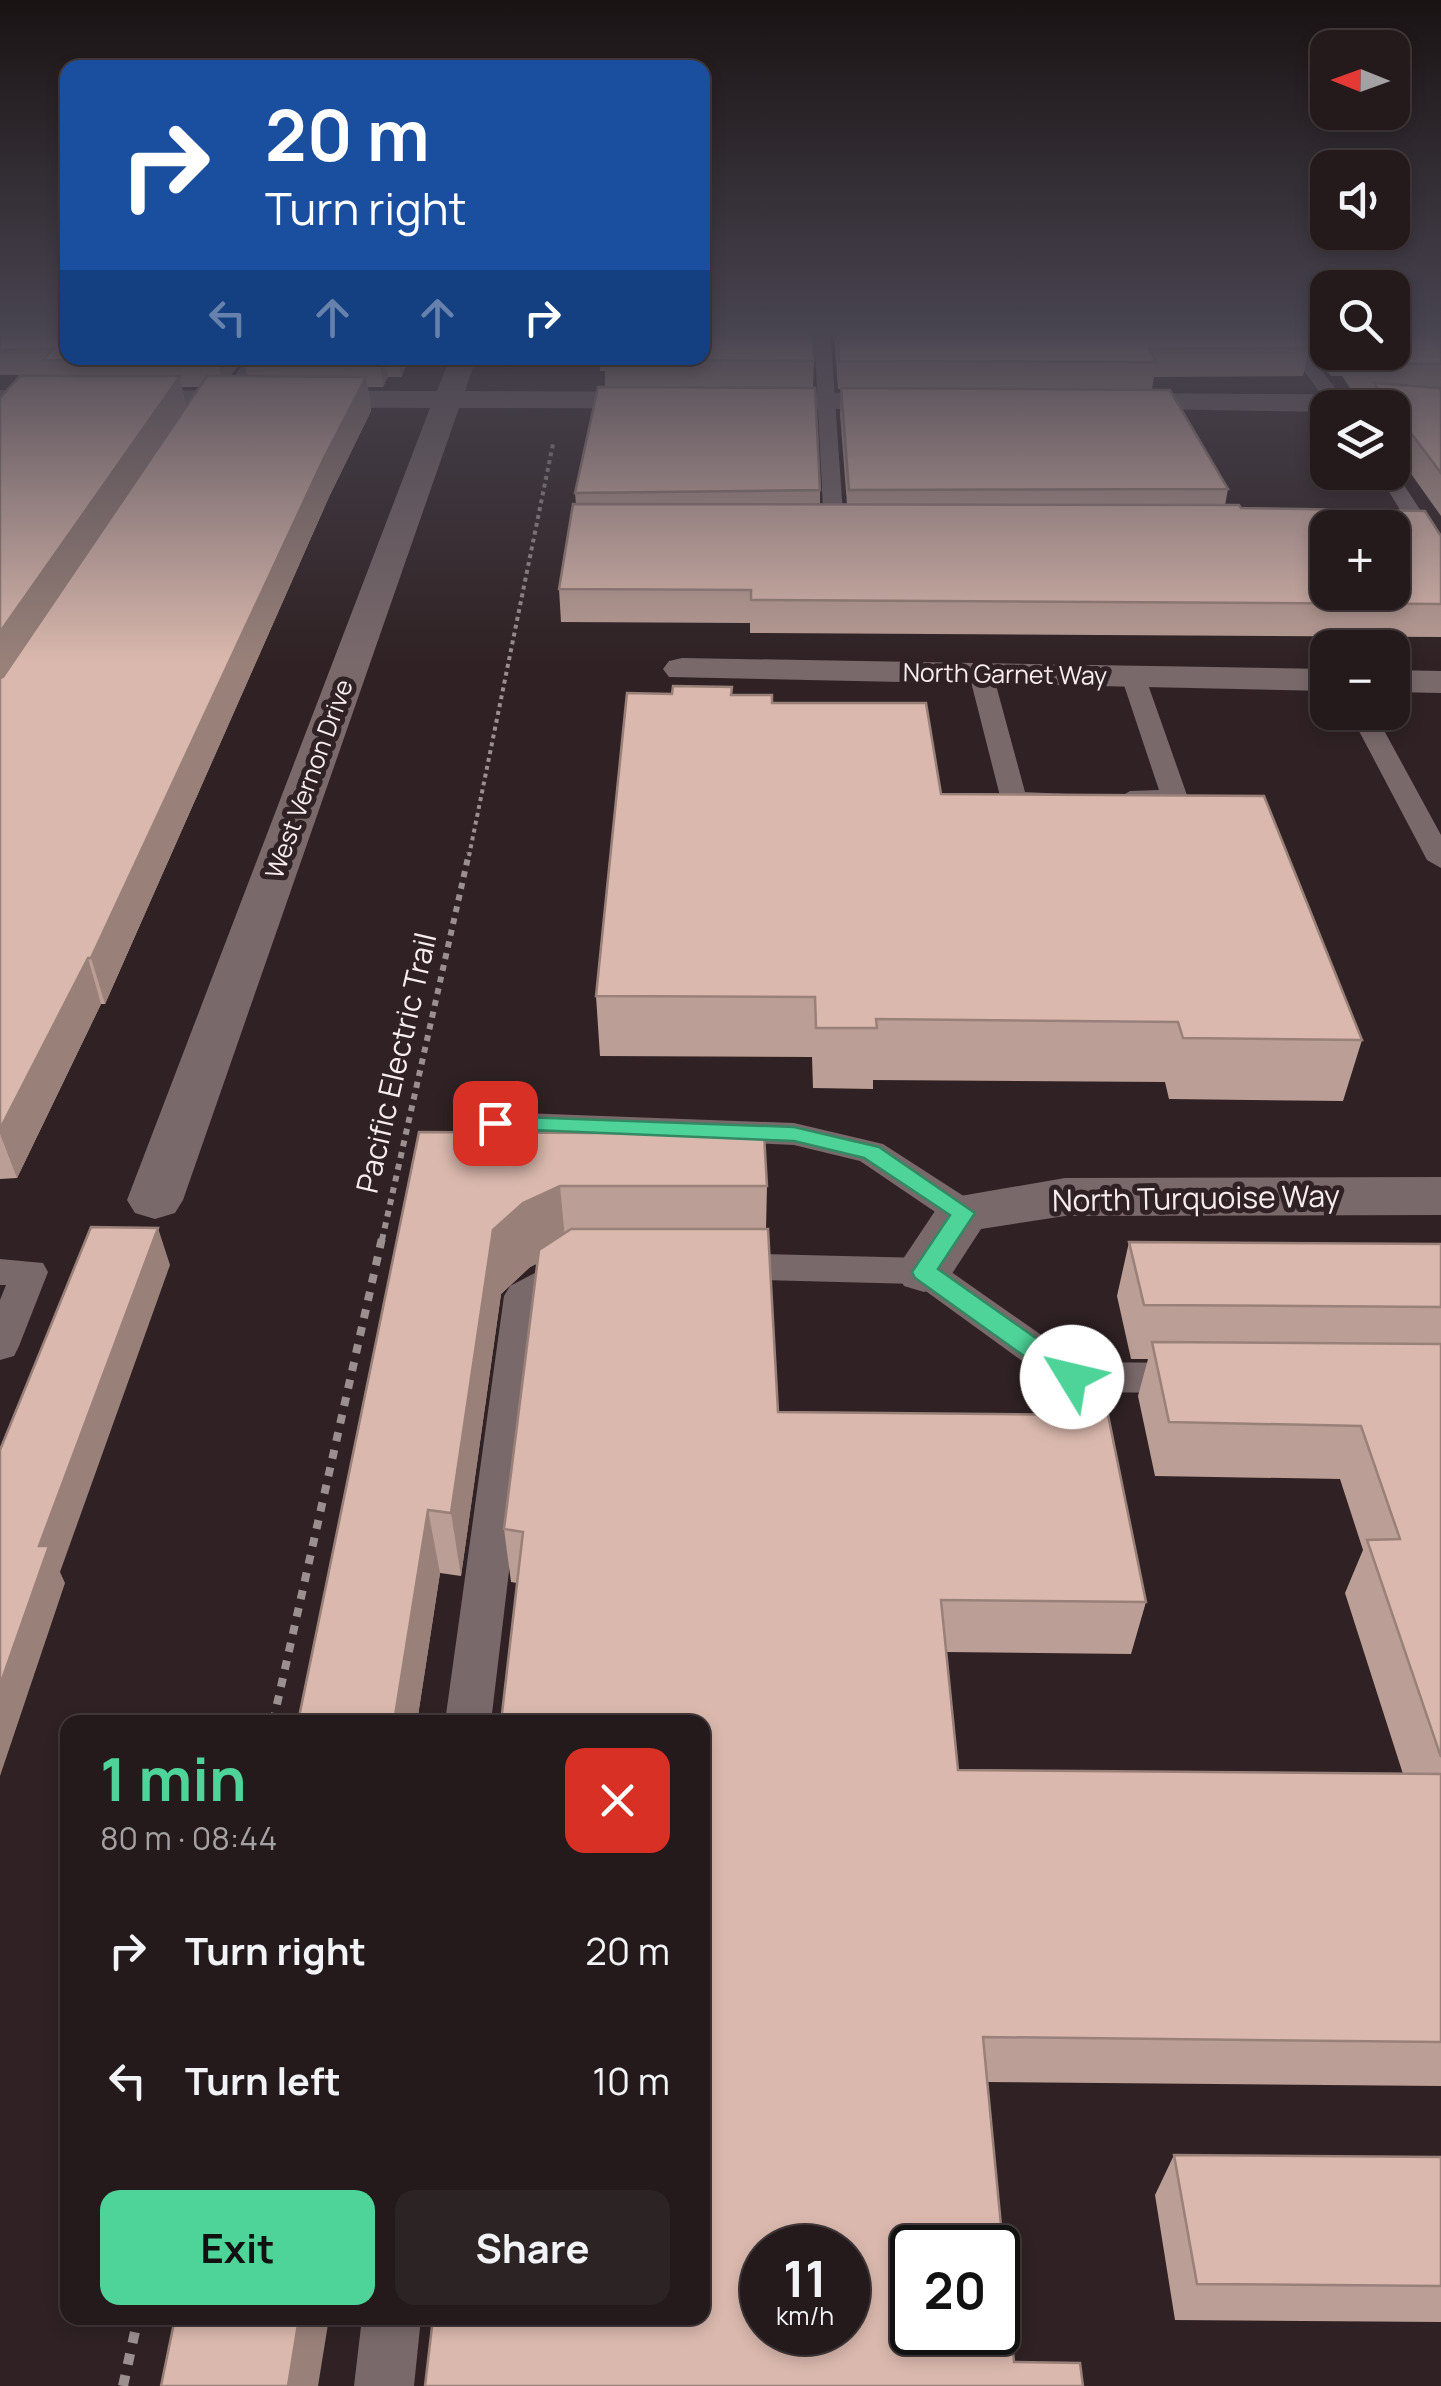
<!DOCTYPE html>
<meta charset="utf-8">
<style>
:root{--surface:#241a1b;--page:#2c2324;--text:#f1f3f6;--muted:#a3a1a3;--line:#41383a;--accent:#4ed399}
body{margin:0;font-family:Manrope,sans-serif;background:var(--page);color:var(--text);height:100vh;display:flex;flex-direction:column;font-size:38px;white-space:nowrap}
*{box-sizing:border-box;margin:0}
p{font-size:32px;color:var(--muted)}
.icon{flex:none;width:55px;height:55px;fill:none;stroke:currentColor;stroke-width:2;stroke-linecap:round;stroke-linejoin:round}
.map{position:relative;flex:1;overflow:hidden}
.sheet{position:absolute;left:60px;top:1715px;width:650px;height:610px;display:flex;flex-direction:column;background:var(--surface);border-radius:20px;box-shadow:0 5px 15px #0003,0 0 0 2px var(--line)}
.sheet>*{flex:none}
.guide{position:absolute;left:60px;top:60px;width:650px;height:305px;border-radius:20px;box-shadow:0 5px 15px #0003,0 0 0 2px var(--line);background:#1a4fa0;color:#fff;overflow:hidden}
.needle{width:65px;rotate:271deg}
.controls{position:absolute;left:1310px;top:30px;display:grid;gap:20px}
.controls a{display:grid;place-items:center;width:100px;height:100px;border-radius:20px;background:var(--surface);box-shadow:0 5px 15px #0003,0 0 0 2px var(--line);font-size:50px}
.speed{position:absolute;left:740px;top:2225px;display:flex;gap:20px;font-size:50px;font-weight:700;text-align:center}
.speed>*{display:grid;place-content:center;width:130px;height:130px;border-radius:50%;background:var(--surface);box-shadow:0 5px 15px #0003,0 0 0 2px var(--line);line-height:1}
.speed small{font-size:25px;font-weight:400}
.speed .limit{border:5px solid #111;border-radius:15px;background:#fff;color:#111}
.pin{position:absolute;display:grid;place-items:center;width:85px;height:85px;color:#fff;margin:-42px;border-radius:20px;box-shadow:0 5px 15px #0006}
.me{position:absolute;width:110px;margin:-55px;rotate:306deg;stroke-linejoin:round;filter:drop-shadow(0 0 8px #0008)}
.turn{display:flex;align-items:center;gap:35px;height:210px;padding:0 40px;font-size:45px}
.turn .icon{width:130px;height:130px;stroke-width:2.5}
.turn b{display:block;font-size:70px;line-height:85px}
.lanes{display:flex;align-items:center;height:95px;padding:0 40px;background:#0003;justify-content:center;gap:50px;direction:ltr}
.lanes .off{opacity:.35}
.round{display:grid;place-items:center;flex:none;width:105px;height:105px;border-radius:20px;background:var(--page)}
.summary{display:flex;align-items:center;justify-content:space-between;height:170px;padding:0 40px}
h1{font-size:60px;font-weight:700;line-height:75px;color:var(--accent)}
.action{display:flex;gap:20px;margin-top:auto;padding:20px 40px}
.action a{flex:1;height:115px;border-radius:20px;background:var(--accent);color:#111;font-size:40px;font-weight:700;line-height:115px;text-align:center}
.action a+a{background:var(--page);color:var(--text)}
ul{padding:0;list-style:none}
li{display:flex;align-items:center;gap:30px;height:130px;padding:0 40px}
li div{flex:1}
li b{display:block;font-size:38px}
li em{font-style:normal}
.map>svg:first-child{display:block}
</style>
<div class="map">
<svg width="1441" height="2386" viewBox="0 0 1441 2386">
<rect width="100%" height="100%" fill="#302224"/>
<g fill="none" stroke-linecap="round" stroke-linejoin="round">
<!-- path-far3 -->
<path stroke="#9b8f90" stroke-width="4" stroke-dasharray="4 4" stroke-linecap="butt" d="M 469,856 L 553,444"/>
<!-- path-far2 -->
<path stroke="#9b8f90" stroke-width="6" stroke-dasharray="6 6" stroke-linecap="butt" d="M 382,1240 L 469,853"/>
<!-- path-far1 -->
<path stroke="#9b8f90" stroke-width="8" stroke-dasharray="9 9" stroke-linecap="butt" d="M 273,1722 L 382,1238"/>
<!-- path -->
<path stroke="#9b8f90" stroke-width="10" stroke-dasharray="11 11" stroke-linecap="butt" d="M 123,2386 L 138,2318"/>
<!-- lane -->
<path fill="#79696b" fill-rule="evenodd" d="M 814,329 L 830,329 L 844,528 L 834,534 L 824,528 Z
M 1274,329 L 1291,329 L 1350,408 L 1331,408 Z
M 247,358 L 264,358 L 235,401 L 223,401 L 220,397 Z
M 1393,468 L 1426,519 L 1416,530 L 1392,533 L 1392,528 L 1369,527 L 1379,521 L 1405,518 L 1377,472 L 1392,472 Z
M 981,667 L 993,674 L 1025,792 L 1067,794 L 1071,800 L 1067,806 L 1014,808 L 1001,800 L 969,674 Z
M 1133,669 L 1145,676 L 1188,798 L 1184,804 L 1130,807 L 1117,799 L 1130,791 L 1159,790 L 1121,676 Z
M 1349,712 L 1374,712 L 1441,835 L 1441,868 L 1427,860 Z
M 495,1112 L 794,1123 L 883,1144 L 976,1204 L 981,1213 L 976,1222 L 963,1225 L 950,1222 L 860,1161 L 794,1145 L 483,1131 L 478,1123 L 483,1115 Z
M 573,1253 L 586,1257 L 591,1266 L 586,1275 L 541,1303 L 491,1722 L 445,1722 L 504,1296 L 510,1286 Z
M 725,1253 L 924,1258 L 937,1262 L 1080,1362 L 1189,1363 L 1203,1368 L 1208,1378 L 1203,1388 L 1189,1393 L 1072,1392 L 1058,1387 L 916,1284 L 725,1279 L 712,1275 L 707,1266 L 712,1257 Z
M 0,1259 L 43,1263 L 48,1272 L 19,1346 L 14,1356 L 0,1360 L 0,1300 L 6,1285 L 0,1285 Z
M 362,2318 L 421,2318 L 414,2386 L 354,2386 Z"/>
<!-- street -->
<path fill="#79696b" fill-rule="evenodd" d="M 450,358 L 476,358 L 465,391 L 913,393 L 923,395 L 927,401 L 923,407 L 913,409 L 459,408 L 183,1200 L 175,1213 L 155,1219 L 135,1213 L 127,1200 L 430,408 L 0,406 L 0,390 L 437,391 Z
M 1104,393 L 1441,395 L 1441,413 L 1392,412 L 1392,408 L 1328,408 L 1328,412 L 1094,408 L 1090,402 L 1094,396 Z
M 682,658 L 1328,669 L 1328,691 L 669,677 L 663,669 L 669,661 Z
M 1392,670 L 1441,671 L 1441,693 L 1392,692 Z
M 1441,1177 L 1441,1215 L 1065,1216 L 981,1229 L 944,1286 L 924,1292 L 904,1286 L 895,1271 L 943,1199 L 1065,1178 Z"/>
</g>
<!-- wall -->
<path fill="#bb9e95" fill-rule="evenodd" d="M 0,329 L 68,329 L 68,358 L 243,358 L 230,377 L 247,377 L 245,361 L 247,358 L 410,358 L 401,377 L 388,377 L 383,387 L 368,387 L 371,411 L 329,497 L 105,1004 L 101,1004 L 17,1178 L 0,1179 L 0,398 L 46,375 L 0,375 ZM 182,387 L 200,387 L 186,408 Z
M 834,329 L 1328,329 L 1328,352 L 1392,352 L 1441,329 L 1441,516 L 1392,447 L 1392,408 L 1368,408 L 1372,391 L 1352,391 L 1342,376 L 1331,376 L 1309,349 L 1303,376 L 1154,377 L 1152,389 L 1228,489 L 1225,505 L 1441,536 L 1441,637 L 750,633 L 750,623 L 561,622 L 559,589 L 576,504 L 575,493 L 605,387 L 605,371 L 600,371 L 600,358 L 702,358 L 814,361 L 813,388 L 820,490 L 820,504 L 847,504 L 840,414 L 841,389 L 838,389 Z
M 672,694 L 732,695 L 772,703 L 941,794 L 1362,1040 L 1343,1101 L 1169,1099 L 1165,1082 L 873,1080 L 873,1089 L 813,1088 L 812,1057 L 600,1056 L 596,996 Z
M 419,1132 L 767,1186 L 766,1229 L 778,1412 L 1146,1602 L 1131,1654 L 946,1652 L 958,1770 L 1403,1774 L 1345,1593 L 1363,1550 L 1340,1479 L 1155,1476 L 1138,1396 L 1148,1359 L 1131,1359 L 1117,1296 L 1129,1242 L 1441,1307 L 1441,2086 L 987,2082 L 425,2386 L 517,1583 L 511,1582 L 504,1529 L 538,1263 L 530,1267 L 501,1294 L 461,1576 L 440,1573 L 417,1722 Z
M 1174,2155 L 1441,2157 L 1441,2322 L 1175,2320 L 1155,2195 Z"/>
<!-- shaded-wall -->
<path fill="#998179" d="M 220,358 L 243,358 L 223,387 L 218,361 Z
M 381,358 L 385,358 L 388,377 L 383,387 L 380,361 Z
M 399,358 L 410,358 L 401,377 Z
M 180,376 L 186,411 L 0,690 L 0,632 Z
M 366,377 L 371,411 L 329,497 L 105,1004 L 91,958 L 323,460 Z
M 88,958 L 101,1004 L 17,1178 L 0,1134 L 0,1129 Z
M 560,1186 L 566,1249 L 530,1267 L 501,1294 L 461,1576 L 451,1513 L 493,1230 L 523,1203 Z
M 158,1228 L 170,1265 L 60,1572 L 65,1583 L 0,1776 L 0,1685 L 39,1546 Z
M 428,1510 L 440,1573 L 417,1722 L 394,1722 Z
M 299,2318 L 329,2318 L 318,2386 L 288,2386 Z"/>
<!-- building -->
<path fill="#dab8ad" stroke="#998179" stroke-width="2.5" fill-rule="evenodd" d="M 0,329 L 68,329 L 68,358 L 220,358 L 218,361 L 43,360 L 53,349 L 0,350 Z
M 702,329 L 812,329 L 814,361 L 604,360 L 605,358 L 702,358 Z
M 837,329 L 1295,329 L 1309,348 L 1149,349 L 1156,362 L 839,361 Z
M 1392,329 L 1441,329 L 1441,364 L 1359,363 L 1351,352 L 1392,352 Z
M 247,358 L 381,358 L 380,361 L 245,361 Z
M 20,376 L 180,376 L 0,632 L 0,398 Z
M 207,376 L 366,377 L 323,460 L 91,958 L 88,958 L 0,1129 L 0,678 L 3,677 Z
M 1374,383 L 1441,388 L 1441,473 L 1392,408 Z
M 598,387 L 815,388 L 820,490 L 575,493 Z
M 841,388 L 1170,390 L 1228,489 L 849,490 Z
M 573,504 L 1239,505 L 1241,508 L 1425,511 L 1441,536 L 1441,604 L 751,600 L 751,590 L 559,589 ZM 1328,528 L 1392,528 L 1392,592 L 1328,592 Z
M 673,686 L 732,687 L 731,695 L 772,695 L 772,703 L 926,703 L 941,794 L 1264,796 L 1362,1040 L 1183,1038 L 1178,1022 L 876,1019 L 877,1028 L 816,1028 L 815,997 L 596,996 L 627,693 L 672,694 Z
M 419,1132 L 764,1134 L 767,1186 L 560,1186 L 523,1203 L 493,1230 L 451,1513 L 428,1510 L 394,1722 L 298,1722 Z
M 91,1227 L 158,1228 L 39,1546 L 49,1546 L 0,1685 L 0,1450 Z
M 571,1229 L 768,1229 L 778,1412 L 1108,1415 L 1146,1602 L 941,1600 L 958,1770 L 1441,1774 L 1441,2042 L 983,2037 L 1014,2362 L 1080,2363 L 1083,2386 L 425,2386 L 433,2318 L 702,2318 L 702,1722 L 501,1722 L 523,1532 L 504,1529 L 539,1250 ZM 762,2248 L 848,2248 L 848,2332 L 762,2332 ZM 912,2248 L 998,2248 L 998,2332 L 912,2332 Z
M 1129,1242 L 1441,1244 L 1441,1307 L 1144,1305 Z
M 1152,1342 L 1441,1344 L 1441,1757 L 1367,1540 L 1400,1539 L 1361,1426 L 1169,1422 Z
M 1174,2155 L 1441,2157 L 1441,2286 L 1197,2284 Z
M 175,2318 L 299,2318 L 288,2386 L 161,2386 Z"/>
<!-- sky -->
<linearGradient id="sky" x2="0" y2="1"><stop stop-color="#1a1314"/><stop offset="0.5" stop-color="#484450"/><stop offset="1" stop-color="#484450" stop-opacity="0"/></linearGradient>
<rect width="1441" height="663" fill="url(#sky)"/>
<!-- route -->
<path fill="#4ed399" stroke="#338963" stroke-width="2.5" d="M 495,1116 L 794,1127 L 879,1147 L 975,1213 L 938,1269 L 1081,1370 L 1085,1377 L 1081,1384 L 1063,1384 L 915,1278 L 912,1272 L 950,1215 L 864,1158 L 794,1141 L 487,1128 L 484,1123 Z"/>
<g text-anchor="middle" stroke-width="10" stroke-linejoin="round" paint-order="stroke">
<!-- far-street labels -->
<g font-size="25" fill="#f7edee" stroke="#302224">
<text transform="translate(1005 674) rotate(1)" y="9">North Garnet Way</text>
<text transform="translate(309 779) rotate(-70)" y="9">West Vernon Drive</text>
</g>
<!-- street labels -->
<g font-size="30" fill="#f7edee" stroke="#302224">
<text transform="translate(397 1063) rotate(-77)" y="10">Pacific Electric Trail</text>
<text transform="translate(1196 1199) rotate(-1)" y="10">North Turquoise Way</text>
</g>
</g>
</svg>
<div class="controls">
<a><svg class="needle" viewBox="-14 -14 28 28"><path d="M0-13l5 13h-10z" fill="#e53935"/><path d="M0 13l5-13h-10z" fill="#a3a1a3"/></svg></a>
<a><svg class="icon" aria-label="sound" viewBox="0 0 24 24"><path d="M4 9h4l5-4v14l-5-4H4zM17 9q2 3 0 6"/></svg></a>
<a><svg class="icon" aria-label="search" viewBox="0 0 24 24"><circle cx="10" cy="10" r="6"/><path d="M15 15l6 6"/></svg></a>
<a><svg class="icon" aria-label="layers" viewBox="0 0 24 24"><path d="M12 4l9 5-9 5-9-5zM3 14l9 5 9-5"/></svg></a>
<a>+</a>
<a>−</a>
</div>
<div class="speed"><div>11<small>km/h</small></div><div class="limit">20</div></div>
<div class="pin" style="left:495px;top:1123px;background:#d93025"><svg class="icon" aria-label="arrive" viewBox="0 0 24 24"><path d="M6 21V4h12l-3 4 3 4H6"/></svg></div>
<svg class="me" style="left:1072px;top:1377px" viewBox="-20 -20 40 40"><circle r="19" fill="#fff"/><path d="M0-13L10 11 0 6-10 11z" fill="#4ed399"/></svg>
<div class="guide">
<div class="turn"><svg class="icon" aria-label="right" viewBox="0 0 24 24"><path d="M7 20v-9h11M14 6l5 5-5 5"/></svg><div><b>20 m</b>Turn right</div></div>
<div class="lanes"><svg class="icon off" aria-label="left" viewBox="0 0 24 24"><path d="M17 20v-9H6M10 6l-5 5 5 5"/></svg><svg class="icon off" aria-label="ahead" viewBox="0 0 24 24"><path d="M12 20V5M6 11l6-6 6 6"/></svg><svg class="icon off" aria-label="ahead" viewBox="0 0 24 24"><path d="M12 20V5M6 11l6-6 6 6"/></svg><svg class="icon" aria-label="right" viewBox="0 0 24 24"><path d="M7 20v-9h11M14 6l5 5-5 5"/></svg></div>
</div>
<section class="sheet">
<div class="summary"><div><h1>1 min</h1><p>80 m · 08:44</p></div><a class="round" style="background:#d93025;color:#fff"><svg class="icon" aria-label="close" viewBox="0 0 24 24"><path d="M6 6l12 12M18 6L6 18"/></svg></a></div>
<ul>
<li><svg class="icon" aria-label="right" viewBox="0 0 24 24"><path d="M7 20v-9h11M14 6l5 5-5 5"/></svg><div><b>Turn right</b></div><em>20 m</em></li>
<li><svg class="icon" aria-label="left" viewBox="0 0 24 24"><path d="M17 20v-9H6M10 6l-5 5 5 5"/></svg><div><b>Turn left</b></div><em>10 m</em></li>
</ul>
<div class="action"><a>Exit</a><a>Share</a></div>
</section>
</div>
